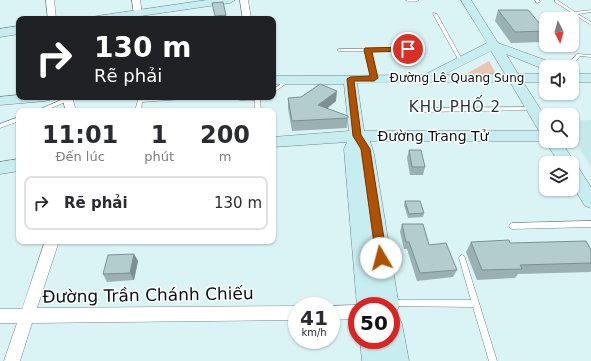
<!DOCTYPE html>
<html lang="vi">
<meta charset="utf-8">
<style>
:root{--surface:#fff;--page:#f7f7f7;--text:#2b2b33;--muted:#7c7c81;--line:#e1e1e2}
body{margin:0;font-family:"DejaVu Sans",sans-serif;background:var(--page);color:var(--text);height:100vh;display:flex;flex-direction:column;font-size:15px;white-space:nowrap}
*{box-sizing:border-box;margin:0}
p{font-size:13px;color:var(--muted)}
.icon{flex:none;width:22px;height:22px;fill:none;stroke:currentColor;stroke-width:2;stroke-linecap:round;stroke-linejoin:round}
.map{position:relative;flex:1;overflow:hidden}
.side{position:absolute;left:16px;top:108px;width:260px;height:136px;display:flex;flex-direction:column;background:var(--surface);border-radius:8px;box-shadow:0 1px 3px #0004}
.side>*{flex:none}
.guide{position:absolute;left:16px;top:16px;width:260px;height:84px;border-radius:8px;box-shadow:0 1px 3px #0004;background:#202124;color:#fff;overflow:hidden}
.needle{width:26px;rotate:174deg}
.controls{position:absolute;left:539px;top:12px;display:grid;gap:8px}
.controls a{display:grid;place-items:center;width:40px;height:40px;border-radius:8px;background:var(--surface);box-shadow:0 1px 3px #0004;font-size:20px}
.speed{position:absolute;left:288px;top:297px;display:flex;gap:8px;font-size:20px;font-weight:700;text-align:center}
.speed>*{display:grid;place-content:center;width:52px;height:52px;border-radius:50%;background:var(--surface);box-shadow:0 1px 3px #0004;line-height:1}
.speed small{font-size:10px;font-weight:400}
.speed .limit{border:6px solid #d22;background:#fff;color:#111}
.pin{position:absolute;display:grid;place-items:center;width:34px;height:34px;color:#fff;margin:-17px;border:2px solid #fff;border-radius:50%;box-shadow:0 1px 4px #0007}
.me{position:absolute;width:44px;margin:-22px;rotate:352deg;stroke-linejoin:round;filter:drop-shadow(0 0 3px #0008)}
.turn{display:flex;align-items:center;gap:14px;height:84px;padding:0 12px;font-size:18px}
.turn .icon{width:52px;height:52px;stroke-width:2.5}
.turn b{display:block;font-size:28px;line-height:34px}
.eta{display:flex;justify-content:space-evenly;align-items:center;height:68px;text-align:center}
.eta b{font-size:24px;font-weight:800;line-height:28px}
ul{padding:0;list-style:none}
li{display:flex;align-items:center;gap:12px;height:54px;margin:0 8px 6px;padding:0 4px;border:2px solid var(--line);border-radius:8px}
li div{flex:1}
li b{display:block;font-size:15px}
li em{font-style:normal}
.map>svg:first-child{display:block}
</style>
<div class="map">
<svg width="591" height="361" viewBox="0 0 591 361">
<rect width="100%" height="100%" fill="#daf4f6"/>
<!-- built -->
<path fill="#c4e8eb" d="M 591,120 L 591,166 L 572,137 L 572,121 Z"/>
<!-- green -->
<path fill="#ecc5b0" d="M 489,61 L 496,74 L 466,74 Z"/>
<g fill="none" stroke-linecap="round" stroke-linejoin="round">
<!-- lane casing -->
<g stroke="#6f8789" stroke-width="1">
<path id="lane" d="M 406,0 L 419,0 C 416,2 409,2 406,0 Z
M 535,0 L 539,0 L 540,2 L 537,3 Z
M 555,0 L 557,0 L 575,12 L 591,10 L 591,12 L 578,14 L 591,22 L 591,25 L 555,2 Z
M 434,13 L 437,14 L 463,61 L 463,62 L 461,62 L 459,61 L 433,14 Z
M 408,48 L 410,49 L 410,50 L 370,51 L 377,79 L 375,80 L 373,79 L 366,51 L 339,51 L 337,50 L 339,49 Z
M 577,54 L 591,55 L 591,57 L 580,56 L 571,67 L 566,67 Z
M 287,79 L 289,79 L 291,80 L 273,93 L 273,90 Z
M 68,97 L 70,99 L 70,100 L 44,111 L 36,111 Z
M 175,97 L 199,97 L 197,98 L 142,102 L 141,111 L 135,111 L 138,100 Z
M 232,97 L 267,97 L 267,98 L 260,99 L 261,111 L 255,111 L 255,100 C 247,101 238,101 232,97 Z
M 533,107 L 536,109 L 535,110 L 419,112 L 416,110 L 419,108 Z
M 19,117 L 19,121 L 0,128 L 0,124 Z
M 591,221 L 591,227 L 512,229 L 510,228 L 509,226 L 510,224 L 512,223 Z
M 462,255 L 464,256 L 465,258 L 497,361 L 489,361 L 473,307 L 392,306 L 389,305 L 388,303 L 389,301 L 392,300 L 471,300 L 459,258 L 460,256 Z"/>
</g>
<!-- street casing -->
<g stroke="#6f8789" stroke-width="1">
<path id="street" d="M 46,0 L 54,0 L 56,19 L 48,19 Z
M 132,0 L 140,0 L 142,13 L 141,15 L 138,15 L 134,13 Z
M 240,0 L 248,0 L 251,19 L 243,19 Z
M 62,97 L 72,97 L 76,111 L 66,111 Z
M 45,241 L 59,241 L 37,308 L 297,306 L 297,320 L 32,323 L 20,361 L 4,361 L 17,323 L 0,323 L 0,309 L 22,309 Z
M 357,305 L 360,306 L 357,306 L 357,319 L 331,320 L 331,306 Z"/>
</g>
<!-- secondary casing -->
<g stroke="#6f8789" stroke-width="1">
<path id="secondary" d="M 207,0 L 235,0 L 230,3 L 120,19 L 91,19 L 93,17 L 97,16 Z
M 461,0 L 471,0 L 498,43 L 556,64 L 557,67 L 546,67 L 546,70 L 506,54 L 518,74 L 546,74 L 546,82 L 523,82 L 546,118 L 546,141 L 561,141 L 575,163 L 574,166 L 578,167 L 591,187 L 591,208 L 585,206 L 572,185 L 572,163 L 559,163 L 545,141 L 370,141 L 374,154 L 399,306 L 396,313 L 393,314 L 399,317 L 402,324 L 409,361 L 362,361 L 360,340 L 391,340 L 391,306 L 357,306 L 344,149 L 347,142 L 273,147 L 273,137 L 349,131 L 344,84 L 273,84 L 273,76 L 424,75 L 487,43 ZM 491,51 L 505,74 L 443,75 ZM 510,82 L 539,131 L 364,131 L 357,83 Z
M 19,26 L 19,34 L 0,37 L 0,29 Z
M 572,74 L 591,74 L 591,82 L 572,82 Z
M 19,95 L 19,97 L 52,97 L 50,100 L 45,101 L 0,105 L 0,97 Z
M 19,159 L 19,171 L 0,174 L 0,162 Z"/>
</g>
<!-- lane -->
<use href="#lane" fill="#fff" fill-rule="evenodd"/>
<!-- street -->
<use href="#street" fill="#fff" fill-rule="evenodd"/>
<!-- secondary -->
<use href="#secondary" fill="#c8edf0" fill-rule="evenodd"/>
</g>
<!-- wall -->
<path fill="#9ab0b2" d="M 498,10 L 546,31 L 546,32 L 542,42 L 511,43 L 495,21 Z
M 288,98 L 336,101 L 327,108 L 348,118 L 347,128 L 292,131 L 288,108 Z
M 409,150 L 425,167 L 423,175 L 410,175 L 407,158 Z
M 405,201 L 424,213 L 423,217 L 408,218 L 404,205 Z
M 402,224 L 429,245 L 457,270 L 453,277 L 417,281 L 407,249 L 404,249 L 400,232 Z
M 471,242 L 510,243 L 591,250 L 591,271 L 590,272 L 518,274 L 515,278 L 477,280 L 466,252 Z
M 134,254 L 138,261 L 134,280 L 107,282 L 103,274 Z"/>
<!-- shaded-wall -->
<path fill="#7d9091" d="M 226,15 L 227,19 L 215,19 L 215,16 Z
M 337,91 L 336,101 L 318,116 L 318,105 Z
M 134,254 L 138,261 L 134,280 L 130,273 Z"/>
<!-- building -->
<path fill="#b3cdcf" stroke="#7d9091" d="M 223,2 L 226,15 L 215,16 L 212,3 Z
M 498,10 L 528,10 L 546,31 L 515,32 Z
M 320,84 L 337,91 L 318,105 L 348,116 L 348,118 L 292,121 L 288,98 L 301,97 Z
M 409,150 L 421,150 L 425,167 L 412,167 Z
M 405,201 L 420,201 L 424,213 L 409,214 Z
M 402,224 L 423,224 L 429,245 L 446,243 L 457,270 L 420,273 L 409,242 L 406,242 Z
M 509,240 L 510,243 L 586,241 L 591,250 L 591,263 L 520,265 L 522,269 L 482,270 L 471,242 Z
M 134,254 L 130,273 L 103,274 L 108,255 Z"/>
<!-- route -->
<path fill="#af5100" stroke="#723500" d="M 408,47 L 410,48 L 410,51 L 372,52 L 378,78 L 374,81 L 354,81 L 361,135 L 370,149 L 387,258 L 385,261 L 381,262 L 378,261 L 376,258 L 361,149 L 353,136 L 347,79 L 350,77 L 370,76 L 364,50 L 365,48 Z"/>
<g text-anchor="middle" stroke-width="3" stroke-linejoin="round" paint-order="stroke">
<!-- far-street labels -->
<g font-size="12" fill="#091213" stroke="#fff">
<text x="457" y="82">Đường Lê Quang Sung</text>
</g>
<!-- street labels -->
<g font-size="14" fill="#091213" stroke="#fff">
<text x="433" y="141">Đường Trang Tử</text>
</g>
<!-- neighbourhood labels -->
<g font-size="15" letter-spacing="1" fill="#1e3335" stroke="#fff">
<text x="455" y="112">KHU PHỐ 2</text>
</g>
<!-- near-street labels -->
<g font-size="17" fill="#091213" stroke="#fff">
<text transform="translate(148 295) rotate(-1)" y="6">Đường Trần Chánh Chiếu</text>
</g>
</g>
</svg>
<div class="controls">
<a><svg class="needle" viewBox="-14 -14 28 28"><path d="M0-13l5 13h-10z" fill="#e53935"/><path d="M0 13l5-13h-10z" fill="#7c7c81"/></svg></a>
<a><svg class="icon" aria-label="sound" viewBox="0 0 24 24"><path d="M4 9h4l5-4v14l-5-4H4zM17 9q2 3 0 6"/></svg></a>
<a><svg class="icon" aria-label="search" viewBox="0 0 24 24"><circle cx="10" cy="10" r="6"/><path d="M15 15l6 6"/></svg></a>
<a><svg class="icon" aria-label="layers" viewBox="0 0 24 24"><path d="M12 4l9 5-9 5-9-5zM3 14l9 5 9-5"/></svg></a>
</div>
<div class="speed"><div>41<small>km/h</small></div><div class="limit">50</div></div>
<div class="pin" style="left:408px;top:49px;background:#d93025"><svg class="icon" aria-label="arrive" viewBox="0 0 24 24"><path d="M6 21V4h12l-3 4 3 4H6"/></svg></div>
<svg class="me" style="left:381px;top:258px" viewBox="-20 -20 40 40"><circle r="19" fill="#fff"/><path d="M0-13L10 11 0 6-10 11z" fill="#af5100"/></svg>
<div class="guide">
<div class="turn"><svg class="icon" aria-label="right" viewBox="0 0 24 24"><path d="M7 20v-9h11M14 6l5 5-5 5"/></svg><div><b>130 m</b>Rẽ phải</div></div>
</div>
<section class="side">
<div class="eta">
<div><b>11:01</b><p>Đến lúc</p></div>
<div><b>1</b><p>phút</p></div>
<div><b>200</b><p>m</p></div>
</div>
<ul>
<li><svg class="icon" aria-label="right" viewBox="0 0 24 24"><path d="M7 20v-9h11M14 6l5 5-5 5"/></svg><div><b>Rẽ phải</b></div><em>130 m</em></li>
</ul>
</section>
</div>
